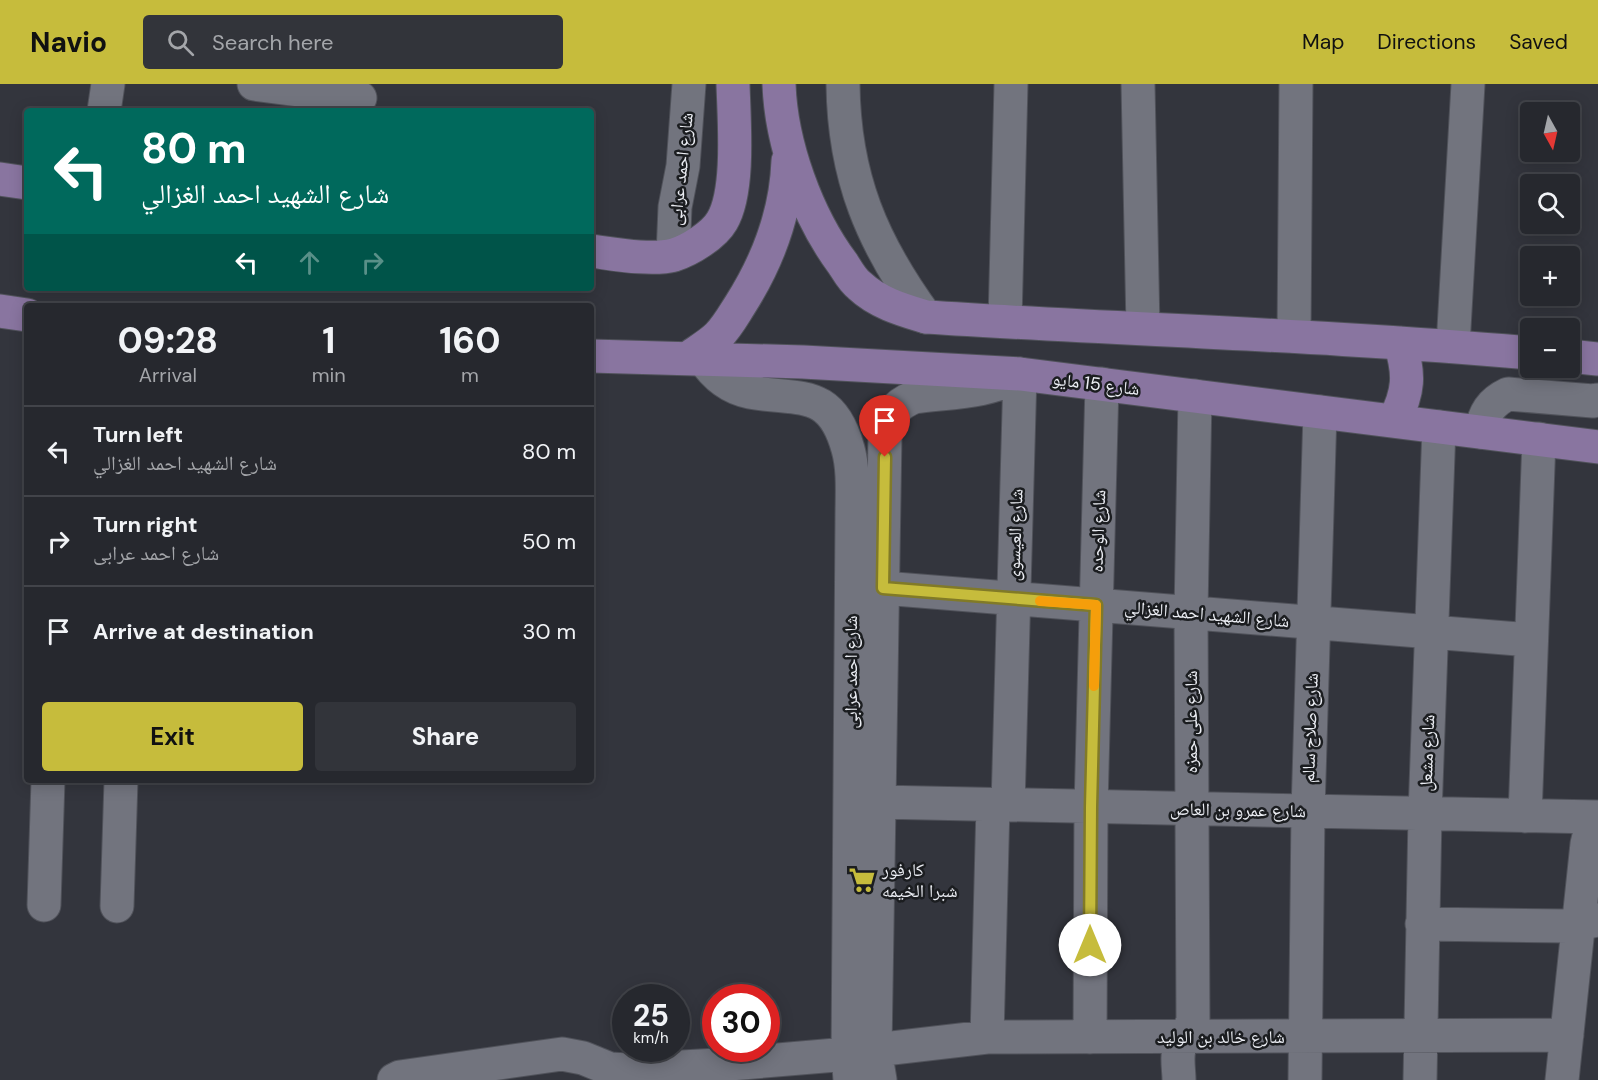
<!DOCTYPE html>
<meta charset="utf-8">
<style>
:root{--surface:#26282e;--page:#32343a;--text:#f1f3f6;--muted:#a4a6aa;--line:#42444a;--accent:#c6bc3c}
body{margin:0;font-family:"DM Sans","Noto Naskh Arabic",sans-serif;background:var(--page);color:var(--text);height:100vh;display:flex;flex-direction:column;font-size:22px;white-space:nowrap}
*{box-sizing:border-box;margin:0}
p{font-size:20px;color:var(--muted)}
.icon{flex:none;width:33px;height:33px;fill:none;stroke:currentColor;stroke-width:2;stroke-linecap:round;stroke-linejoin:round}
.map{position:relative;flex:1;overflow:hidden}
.sheet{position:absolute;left:24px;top:219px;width:570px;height:480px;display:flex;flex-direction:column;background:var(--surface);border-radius:6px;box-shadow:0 3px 15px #0003,0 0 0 2px var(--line)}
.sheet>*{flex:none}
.hud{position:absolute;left:24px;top:24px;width:570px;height:183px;border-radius:6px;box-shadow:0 3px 15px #0003,0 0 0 2px var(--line);background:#00695c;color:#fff;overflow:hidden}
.needle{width:39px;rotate:172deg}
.buttons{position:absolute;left:1520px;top:18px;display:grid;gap:12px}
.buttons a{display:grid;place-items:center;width:60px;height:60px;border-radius:6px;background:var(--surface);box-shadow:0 3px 15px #0003,0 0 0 2px var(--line);font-size:30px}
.speed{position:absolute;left:612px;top:900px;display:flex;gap:12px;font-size:30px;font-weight:700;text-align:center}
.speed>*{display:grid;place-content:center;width:78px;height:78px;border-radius:50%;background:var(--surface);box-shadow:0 3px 15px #0003,0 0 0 2px var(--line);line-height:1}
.speed small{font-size:15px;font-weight:400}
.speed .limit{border:9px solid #d22;background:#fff;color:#111}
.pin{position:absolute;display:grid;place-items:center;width:51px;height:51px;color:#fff;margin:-62px -26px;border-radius:50% 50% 50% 0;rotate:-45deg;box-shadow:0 0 6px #0007}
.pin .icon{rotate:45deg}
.me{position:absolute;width:66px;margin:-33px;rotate:0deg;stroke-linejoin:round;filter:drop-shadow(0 0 4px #0008)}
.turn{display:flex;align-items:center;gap:21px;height:126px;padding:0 18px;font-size:27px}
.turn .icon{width:78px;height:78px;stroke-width:2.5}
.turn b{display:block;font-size:42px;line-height:51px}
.lanes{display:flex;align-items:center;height:57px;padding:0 18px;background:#0003;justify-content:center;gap:30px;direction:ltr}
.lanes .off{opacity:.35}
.eta{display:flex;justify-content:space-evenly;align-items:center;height:102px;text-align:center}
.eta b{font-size:36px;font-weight:700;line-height:42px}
.cta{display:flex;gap:12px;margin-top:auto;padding:12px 18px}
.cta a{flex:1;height:69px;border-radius:6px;background:var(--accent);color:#111;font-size:24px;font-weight:700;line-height:69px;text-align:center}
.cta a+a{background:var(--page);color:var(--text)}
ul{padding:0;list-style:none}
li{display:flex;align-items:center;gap:18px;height:90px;padding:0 18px;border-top:2px solid var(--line)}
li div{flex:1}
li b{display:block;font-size:22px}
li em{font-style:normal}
header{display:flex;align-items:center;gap:36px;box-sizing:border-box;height:84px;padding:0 30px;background:var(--accent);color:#111}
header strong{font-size:28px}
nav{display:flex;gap:33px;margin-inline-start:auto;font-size:21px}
.search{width:420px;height:54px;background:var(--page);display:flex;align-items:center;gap:15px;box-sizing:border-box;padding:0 21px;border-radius:6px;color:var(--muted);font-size:22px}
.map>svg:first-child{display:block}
</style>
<header>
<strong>Navio</strong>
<div class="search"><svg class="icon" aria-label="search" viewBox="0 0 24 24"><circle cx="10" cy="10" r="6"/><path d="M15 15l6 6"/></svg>Search here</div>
<nav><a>Map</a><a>Directions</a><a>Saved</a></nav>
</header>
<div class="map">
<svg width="1598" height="996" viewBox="0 0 1598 996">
<rect width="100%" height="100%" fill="#33353d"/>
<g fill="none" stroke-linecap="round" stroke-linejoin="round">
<!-- minor casing -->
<g stroke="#50525a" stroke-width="35">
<path id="minor" d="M 254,0 L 360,14
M 843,0 C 844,93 872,159 926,233
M 1138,0 L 1143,244
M 104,27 L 108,0
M 673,171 L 675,123 L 683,82 L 689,0
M 1005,237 L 1011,0
M 1294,252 L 1296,0
M 1453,262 L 1468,0
M 703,274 C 714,291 730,304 750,308 C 799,317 831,303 848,365 C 854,386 852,411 852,434 L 848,970 L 850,996
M 1481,348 C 1484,329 1491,318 1508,310 L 1593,317 L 1598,316
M 883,504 L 1531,556
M 879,718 L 1598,733
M 1008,721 L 1020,290
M 1525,732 L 1539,355
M 44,821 L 48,696
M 117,822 L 121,696
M 1422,840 L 1568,842 L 1598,836
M 987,953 L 993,721
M 1090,953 L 1091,723 L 1102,300
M 875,966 L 987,953 L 1567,951
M 394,996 L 400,993 L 562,970 L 583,974 L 610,985 L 628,986 L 718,981 L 848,970
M 880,996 L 875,966 L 885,351 C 891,330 893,322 914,313 C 950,308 989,309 1020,290
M 1179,996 C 1179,986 1176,972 1180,962 C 1183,953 1190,947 1193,936 L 1191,529 L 1195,312
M 1305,996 L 1308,727 L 1320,328
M 1420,996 L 1425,730 L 1439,343
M 1562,996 L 1587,760 L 1591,744 L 1598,734"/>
</g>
<!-- major casing -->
<g stroke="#50525a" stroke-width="35">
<path id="major" d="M 779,0 C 781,60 807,132 843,180 C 848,188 853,197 860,202 C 878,219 903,226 926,233 C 1127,246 1329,251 1530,269
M 0,95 L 27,99
M 591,167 C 614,170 652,177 674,171 C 690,166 714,151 722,137 C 740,107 734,36 733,0
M 0,227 L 27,231
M 591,272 L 803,278 L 1020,290 L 1598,363
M 1569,272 L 1598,275
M 688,274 C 698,267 710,260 718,252 C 727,243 733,232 740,221 C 768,177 786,130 788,77
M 1394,337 C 1409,308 1410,290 1400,259"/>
</g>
<!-- minor -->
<use href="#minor" stroke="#72747e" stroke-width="33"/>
<!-- major -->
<use href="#major" stroke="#8975a0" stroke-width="33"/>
</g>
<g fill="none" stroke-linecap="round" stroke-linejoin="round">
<!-- route casing -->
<g stroke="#817a27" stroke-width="15">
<path id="route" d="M 885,373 L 883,504 L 1096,521 L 1091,723 L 1090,861"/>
</g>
<!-- route -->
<use href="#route" stroke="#c6bc3c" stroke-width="10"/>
<!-- slow -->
<path stroke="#f59e0b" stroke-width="10" d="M 1040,517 L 1096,521 L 1094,602"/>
</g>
<!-- icons -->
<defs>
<g id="supermarket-bare" transform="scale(2.07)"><path d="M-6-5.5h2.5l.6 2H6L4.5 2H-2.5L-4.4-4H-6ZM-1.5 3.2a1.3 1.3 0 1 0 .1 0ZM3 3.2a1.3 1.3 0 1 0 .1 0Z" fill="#c6bc3c" stroke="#1b1d20" stroke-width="2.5" paint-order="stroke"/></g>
</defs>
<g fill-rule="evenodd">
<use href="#supermarket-bare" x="862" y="796"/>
</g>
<g text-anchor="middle" stroke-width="5" stroke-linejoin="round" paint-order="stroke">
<!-- street labels -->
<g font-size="18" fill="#ebedf3" stroke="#1b1d20">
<text transform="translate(681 85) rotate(-84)" y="6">شارع احمد عرابى</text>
<text transform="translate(1096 300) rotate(7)" y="6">شارع 15 مايو</text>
<text transform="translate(1098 447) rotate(-88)" y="6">شارع الوحده</text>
<text transform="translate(1015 451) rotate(-88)" y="6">شارع العيسوى</text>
<text transform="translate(1207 530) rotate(5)" y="6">شارع الشهيد احمد الغزالي</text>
<text transform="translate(851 588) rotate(-90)" y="6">شارع احمد عرابى</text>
<text transform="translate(1191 638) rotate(-90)" y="6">شارع على حمزه</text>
<text transform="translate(1310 644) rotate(-88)" y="6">شارع صلاح سالم</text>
<text transform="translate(1427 669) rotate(-88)" y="6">شارع مشعل</text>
<text transform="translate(1238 726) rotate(1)" y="6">شارع عمرو بن العاص</text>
<text x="1221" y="959">شارع خالد بن الوليد</text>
</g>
<!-- poi labels -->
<g font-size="18" fill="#ebedf3" stroke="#1b1d20" text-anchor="start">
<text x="882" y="792">كارفور<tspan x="882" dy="21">شبرا الخيمه</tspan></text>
</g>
</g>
</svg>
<div class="buttons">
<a><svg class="needle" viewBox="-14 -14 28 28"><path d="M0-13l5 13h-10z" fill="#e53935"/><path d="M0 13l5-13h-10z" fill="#a4a6aa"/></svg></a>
<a><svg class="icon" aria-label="search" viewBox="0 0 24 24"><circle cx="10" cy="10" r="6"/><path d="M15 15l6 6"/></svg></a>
<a>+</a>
<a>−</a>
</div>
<div class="speed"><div>25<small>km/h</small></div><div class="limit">30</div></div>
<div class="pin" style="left:885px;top:373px;background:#d93025"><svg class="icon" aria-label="arrive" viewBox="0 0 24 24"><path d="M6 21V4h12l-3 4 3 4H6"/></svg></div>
<svg class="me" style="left:1090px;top:861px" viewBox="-20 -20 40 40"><circle r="19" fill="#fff"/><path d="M0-13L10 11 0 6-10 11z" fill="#c6bc3c"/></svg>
<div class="hud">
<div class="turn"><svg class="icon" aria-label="left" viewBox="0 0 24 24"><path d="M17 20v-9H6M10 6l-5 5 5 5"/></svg><div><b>80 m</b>شارع الشهيد احمد الغزالي</div></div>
<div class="lanes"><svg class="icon" aria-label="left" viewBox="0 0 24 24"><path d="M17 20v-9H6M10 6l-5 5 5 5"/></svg><svg class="icon off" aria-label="ahead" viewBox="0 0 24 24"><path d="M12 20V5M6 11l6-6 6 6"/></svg><svg class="icon off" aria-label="right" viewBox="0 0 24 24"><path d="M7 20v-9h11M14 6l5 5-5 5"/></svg></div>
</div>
<section class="sheet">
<div class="eta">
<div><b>09:28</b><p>Arrival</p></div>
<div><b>1</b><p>min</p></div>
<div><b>160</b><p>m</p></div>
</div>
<ul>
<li><svg class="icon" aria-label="left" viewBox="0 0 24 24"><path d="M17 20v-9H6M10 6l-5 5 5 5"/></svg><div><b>Turn left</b><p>شارع الشهيد احمد الغزالي</p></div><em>80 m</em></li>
<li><svg class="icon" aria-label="right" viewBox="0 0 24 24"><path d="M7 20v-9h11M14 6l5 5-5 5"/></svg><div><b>Turn right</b><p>شارع احمد عرابى</p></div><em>50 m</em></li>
<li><svg class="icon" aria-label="arrive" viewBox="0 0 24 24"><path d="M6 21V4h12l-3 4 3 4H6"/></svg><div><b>Arrive at destination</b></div><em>30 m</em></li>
</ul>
<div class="cta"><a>Exit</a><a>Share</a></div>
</section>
</div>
